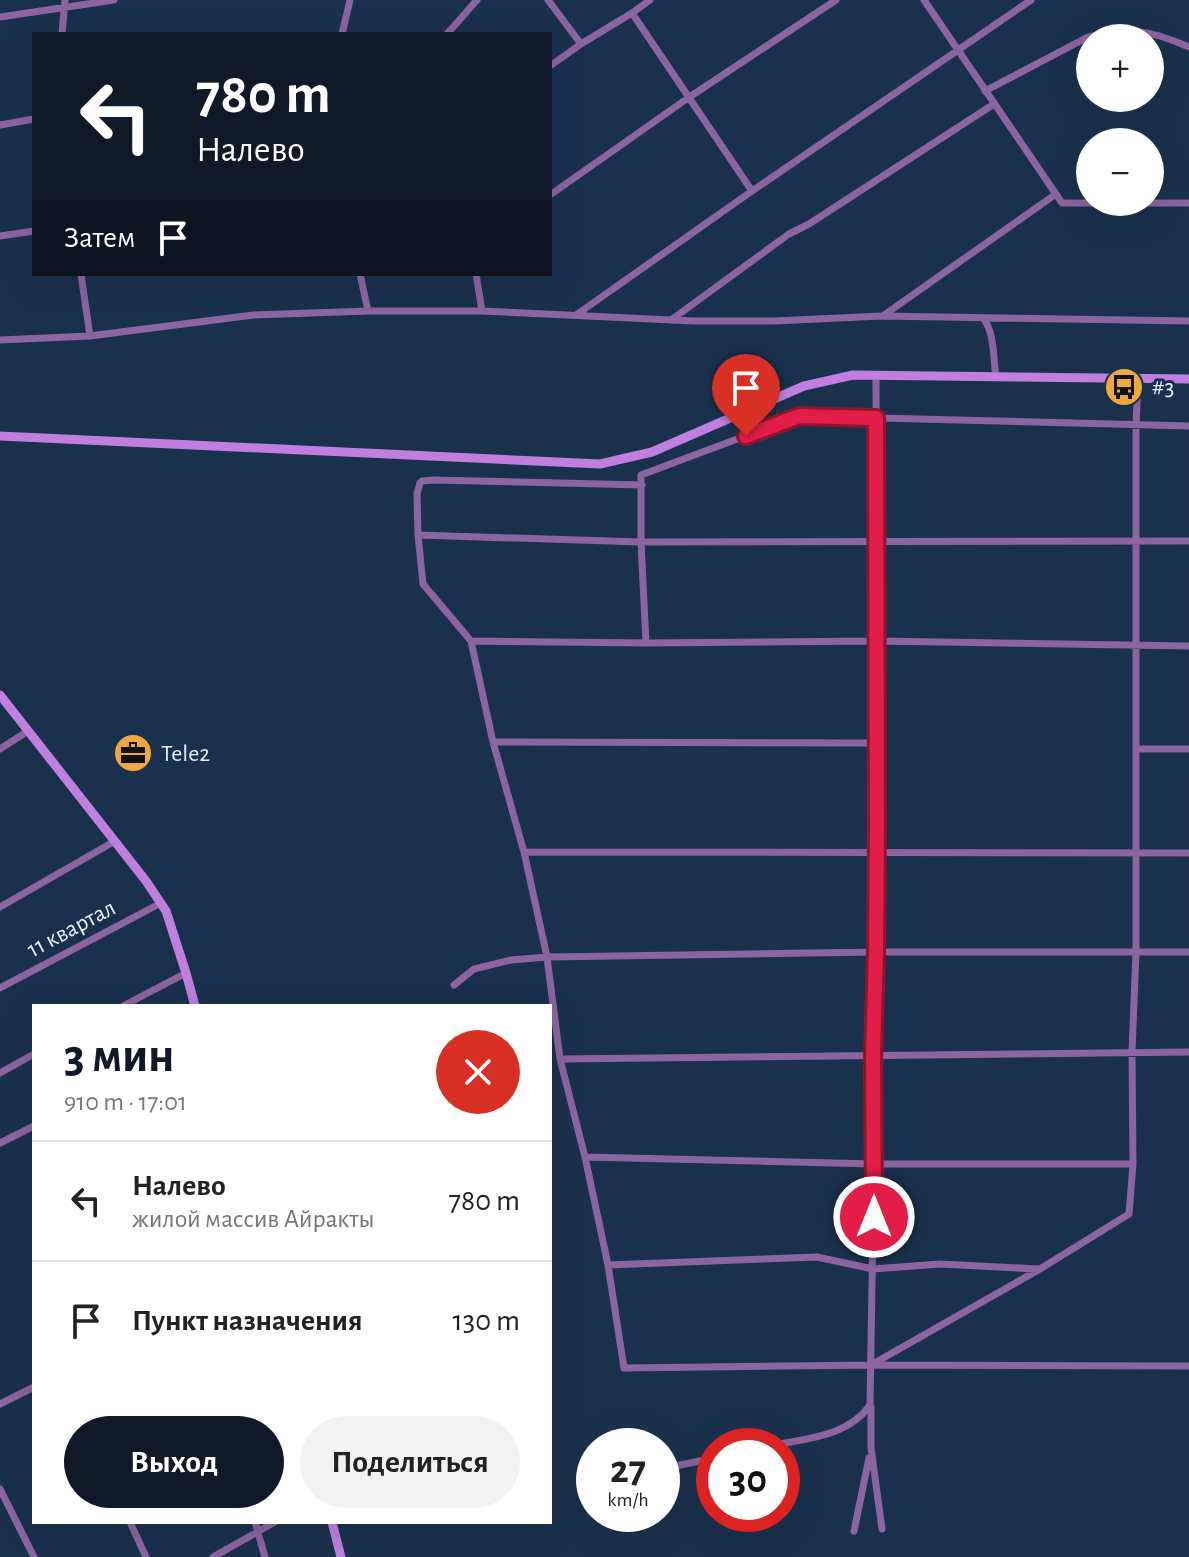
<!DOCTYPE html>
<html lang="ru">
<meta charset="utf-8">
<style>
:root{--surface:#fff;--page:#f2f2f2;--text:#222;--muted:#767676;--line:#e0e0e0;--accent:#111827}
body{margin:0;font-family:"Alegreya Sans",sans-serif;background:var(--page);color:var(--text);height:100vh;display:flex;flex-direction:column;font-size:30px;white-space:nowrap}
*{box-sizing:border-box;margin:0}
p{font-size:26px;color:var(--muted)}
.icon{flex:none;width:44px;height:44px;fill:none;stroke:currentColor;stroke-width:2;stroke-linecap:round;stroke-linejoin:round}
.map{position:relative;flex:1;overflow:hidden}
.sheet{position:absolute;left:32px;top:1004px;width:520px;height:520px;display:flex;flex-direction:column;background:var(--surface);border-radius:0px;box-shadow:0 8px 32px #0002}
.sheet>*{flex:none}
.top-card{position:absolute;left:32px;top:32px;width:520px;height:244px;border-radius:0px;box-shadow:0 8px 32px #0002;background:#111827;color:#fff;overflow:hidden}
.tools{position:absolute;left:1076px;top:24px;display:grid;gap:16px}
.tools a{display:grid;place-items:center;width:88px;height:88px;border-radius:50%;background:var(--surface);box-shadow:0 8px 32px #0002;font-size:40px}
.speed{position:absolute;left:576px;top:1428px;display:flex;gap:16px;font-size:40px;font-weight:700;text-align:center}
.speed>*{display:grid;place-content:center;width:104px;height:104px;border-radius:50%;background:var(--surface);box-shadow:0 8px 32px #0002;line-height:1}
.speed small{font-size:20px;font-weight:400}
.speed .limit{border:12px solid #d22;background:#fff;color:#111}
.pin{position:absolute;display:grid;place-items:center;width:68px;height:68px;color:#fff;margin:-82px -34px;border-radius:50% 50% 50% 0;rotate:-45deg;box-shadow:0 0 8px #0007}
.pin .icon{rotate:45deg}
.me{position:absolute;width:88px;margin:-44px;rotate:0deg;stroke-linejoin:round;filter:drop-shadow(0 0 6px #0008)}
.turn{display:flex;align-items:center;gap:28px;height:168px;padding:0 32px;font-size:36px}
.turn .icon{width:104px;height:104px;stroke-width:2.5}
.turn b{display:block;font-size:56px;line-height:68px}
.then{display:flex;align-items:center;height:76px;padding:0 32px;background:#0003;gap:16px;font-size:30px}
.round{display:grid;place-items:center;flex:none;width:84px;height:84px;border-radius:42px;background:var(--page)}
.headline{display:flex;align-items:center;justify-content:space-between;height:136px;padding:0 32px}
h1{font-size:48px;font-weight:700;line-height:60px;color:var(--accent)}
.button{display:flex;gap:16px;margin-top:auto;padding:16px 32px}
.button a{flex:1;height:92px;border-radius:48px;background:var(--accent);color:#fff;font-size:32px;font-weight:700;line-height:92px;text-align:center}
.button a+a{background:var(--page);color:var(--text)}
ul{padding:0;list-style:none}
li{display:flex;align-items:center;gap:24px;height:120px;padding:0 32px;border-top:2px solid var(--line)}
li div{flex:1}
li b{display:block;font-size:30px}
li em{font-style:normal}
.map>svg:first-child{display:block}
</style>
<div class="map">
<svg width="1189" height="1557" viewBox="0 0 1189 1557">
<rect width="100%" height="100%" fill="#1a314d"/>
<g fill="none" stroke-linecap="round" stroke-linejoin="round">
<!-- street -->
<path stroke="#8c64a0" stroke-width="7" d="M 548,0 L 581,44 L 632,13 L 752,191
M 924,0 L 1062,203 L 1189,203
M 632,13 L 650,0
M 0,17 L 114,0
M 62,34 L 65,0
M 342,34 L 350,0
M 447,34 L 477,0
M 550,66 L 581,44
M 985,91 L 1088,37 C 1128,26 1153,31 1189,47
M 0,125 L 34,119
M 550,195 L 688,98 L 836,0
M 0,236 L 34,231
M 81,274 L 90,336
M 360,274 L 368,311
M 476,274 L 482,311 L 693,321 L 774,321 L 882,316 L 1189,321
M 576,315 L 752,191 L 1031,0
M 884,315 L 1056,194
M 983,318 C 995,333 993,358 996,377
M 671,320 L 789,234 L 809,224 L 994,104
M 0,340 L 90,336 L 253,315 L 368,311 L 482,311
M 642,485 L 433,480 L 422,481 L 420,483 L 417,494 L 418,535 L 423,584 L 471,641 L 493,742 L 524,852 L 547,957 L 560,1059 L 585,1157 L 608,1265 L 624,1368 L 871,1365 L 1040,1269 L 1129,1214 L 1133,1164
M 418,535 L 641,542 L 1189,541
M 471,641 L 646,643 L 877,641 L 1189,646
M 646,643 L 641,542 L 641,475 L 799,416 L 1189,426
M 493,742 L 877,743
M 0,749 L 28,731
M 1136,749 L 1189,749
M 524,852 L 1189,853
M 0,907 L 115,841
M 454,985 L 474,969 L 511,960 L 547,957 L 876,952 L 1189,952
M 0,988 L 161,903
M 123,1006 L 186,973
M 560,1059 L 1189,1052
M 0,1073 L 34,1054
M 0,1143 L 34,1126
M 585,1157 L 874,1164 L 1133,1164 L 1132,1052 L 1136,952 L 1136,426 L 1138,379
M 608,1265 L 817,1257 L 873,1269 L 940,1264 L 1038,1269
M 874,1365 L 1189,1366
M 0,1404 L 34,1387
M 871,1407 L 871,1448 L 882,1529
M 770,1446 C 806,1438 848,1437 870,1405 L 874,1164 L 873,1055 L 877,866 L 876,375
M 666,1468 L 714,1458
M 0,1489 L 34,1557
M 130,1522 L 146,1557
M 255,1522 L 265,1557
M 854,1531 L 869,1458
M 213,1557 L 275,1522"/>
<!-- secondary -->
<path stroke="#c07fdf" stroke-width="9" d="M 0,436 L 600,464 L 652,452 L 804,386 L 853,375 L 1189,379
M 0,695 L 146,881 L 166,911 L 186,973 L 195,1006
M 332,1522 L 341,1557"/>
</g>
<g fill="none" stroke-linecap="round" stroke-linejoin="round">
<!-- route casing -->
<g stroke="#92132f" stroke-width="20">
<path id="route" d="M 746,436 L 799,416 L 876,418 L 877,826 L 876,952 L 873,1055 L 874,1217"/>
</g>
<!-- route -->
<use href="#route" stroke="#e11d48" stroke-width="14"/>
</g>
<!-- icons -->
<defs>
<g id="bus-disc" transform="scale(2)"><circle r="9.5" fill="#eea83c" stroke="#1a314d"/><path d="M-5-6H5V4H4V6H2V4H-2V6H-4V4H-5ZM-3.5-4V0h7V-4ZM-3.5 1.2v1.5H-2V1.2ZM2 1.2v1.5H3.5V1.2Z" fill="#111"/></g>
<g id="office-disc" transform="scale(2)"><circle r="9.5" fill="#eea83c" stroke="#1a314d"/><path d="M-6-3h4V-5.5h4V-3h4V5H-6ZM-1-4.5V-3h2v-1.5ZM-6 0V1H6V0Z" fill="#111"/></g>
</defs>
<g fill-rule="evenodd">
<use href="#bus-disc" x="1124" y="387"/>
<use href="#office-disc" x="133" y="753"/>
</g>
<g text-anchor="middle" stroke-width="6" stroke-linejoin="round" paint-order="stroke">
<!-- poi labels -->
<g font-size="24" fill="#e2eefc" stroke="#1a314d" text-anchor="start">
<text x="1152" y="395">#3</text>
<text x="161" y="761">Tele2</text>
</g>
<!-- street labels -->
<g font-size="24" fill="#e2eefc" stroke="#1a314d">
<text transform="translate(71 928) rotate(-28)" y="8">11 квартал</text>
</g>
</g>
</svg>
<div class="tools">
<a>+</a>
<a>−</a>
</div>
<div class="speed"><div>27<small>km/h</small></div><div class="limit">30</div></div>
<div class="pin" style="left:746px;top:436px;background:#d93025"><svg class="icon" aria-label="arrive" viewBox="0 0 24 24"><path d="M6 21V4h12l-3 4 3 4H6"/></svg></div>
<svg class="me" style="left:874px;top:1217px" viewBox="-20 -20 40 40"><circle r="17" fill="#e11d48" stroke="#fff" stroke-width="3"/><path d="M0-11L8 9 0 5-8 9z" fill="#fff"/></svg>
<div class="top-card">
<div class="turn"><svg class="icon" aria-label="left" viewBox="0 0 24 24"><path d="M17 20v-9H6M10 6l-5 5 5 5"/></svg><div><b>780 m</b>Налево</div></div>
<div class="then">Затем<svg class="icon" aria-label="arrive" viewBox="0 0 24 24"><path d="M6 21V4h12l-3 4 3 4H6"/></svg></div>
</div>
<section class="sheet">
<div class="headline"><div><h1>3 мин</h1><p>910 m · 17:01</p></div><a class="round" style="background:#d93025;color:#fff"><svg class="icon" aria-label="close" viewBox="0 0 24 24"><path d="M6 6l12 12M18 6L6 18"/></svg></a></div>
<ul>
<li><svg class="icon" aria-label="left" viewBox="0 0 24 24"><path d="M17 20v-9H6M10 6l-5 5 5 5"/></svg><div><b>Налево</b><p>жилой массив Айракты</p></div><em>780 m</em></li>
<li><svg class="icon" aria-label="arrive" viewBox="0 0 24 24"><path d="M6 21V4h12l-3 4 3 4H6"/></svg><div><b>Пункт назначения</b></div><em>130 m</em></li>
</ul>
<div class="button"><a>Выход</a><a>Поделиться</a></div>
</section>
</div>
